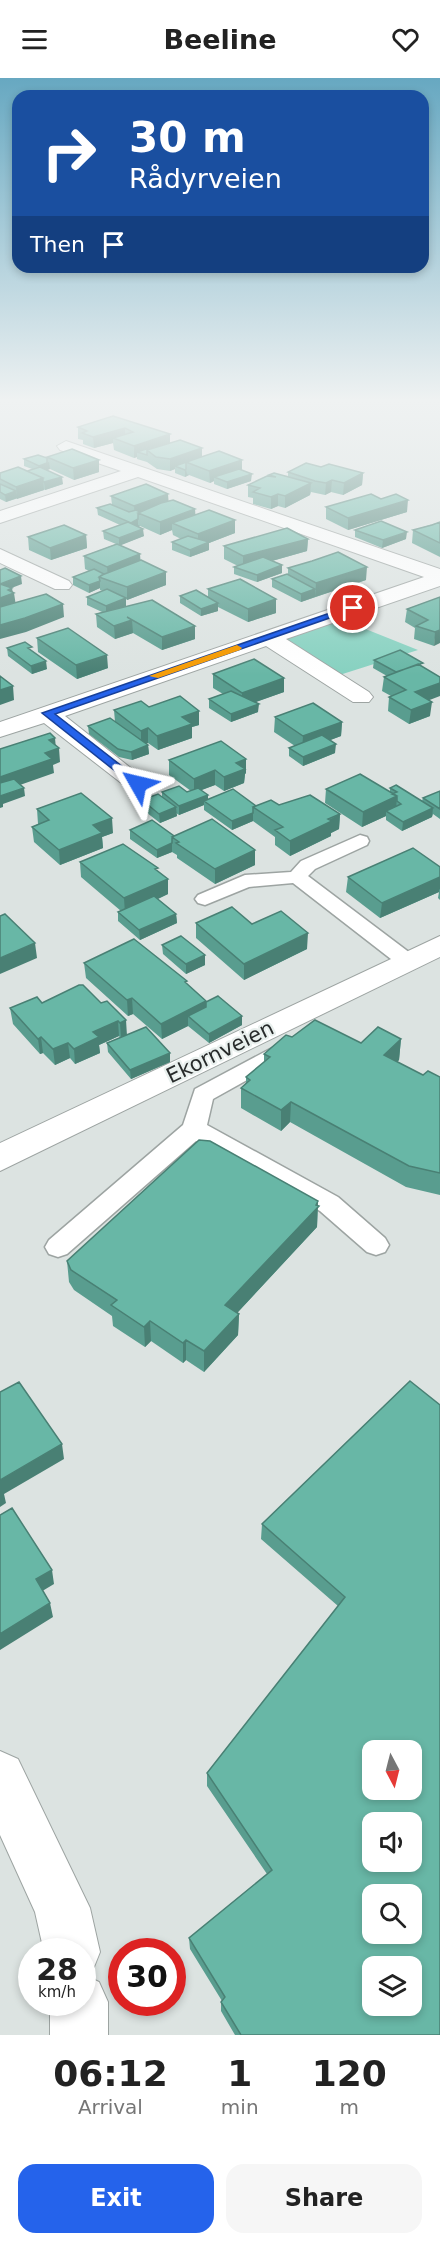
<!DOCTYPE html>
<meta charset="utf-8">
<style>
:root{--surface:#fff;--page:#f6f6f6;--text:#222;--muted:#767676;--accent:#2563eb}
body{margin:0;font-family:"DejaVu Sans",sans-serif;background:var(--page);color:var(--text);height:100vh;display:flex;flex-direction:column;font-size:22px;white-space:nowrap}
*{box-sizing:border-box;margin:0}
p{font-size:20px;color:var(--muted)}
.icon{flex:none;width:33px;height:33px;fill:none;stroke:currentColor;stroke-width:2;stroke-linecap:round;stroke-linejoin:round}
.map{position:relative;height:1957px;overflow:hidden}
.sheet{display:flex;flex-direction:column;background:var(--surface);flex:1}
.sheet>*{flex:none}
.hud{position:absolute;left:12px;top:12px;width:417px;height:183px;border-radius:18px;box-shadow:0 3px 9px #0003;background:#1a4fa0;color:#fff;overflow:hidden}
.needle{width:39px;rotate:173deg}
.fabs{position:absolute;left:362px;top:1662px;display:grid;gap:12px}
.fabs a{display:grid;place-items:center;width:60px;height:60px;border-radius:12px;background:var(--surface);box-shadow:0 3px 9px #0003;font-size:30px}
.speed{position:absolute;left:18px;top:1860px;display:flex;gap:12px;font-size:30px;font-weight:700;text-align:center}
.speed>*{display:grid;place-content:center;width:78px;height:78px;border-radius:50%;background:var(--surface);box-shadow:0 3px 9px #0003;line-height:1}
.speed small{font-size:15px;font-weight:400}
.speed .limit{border:9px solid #d22;background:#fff;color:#111}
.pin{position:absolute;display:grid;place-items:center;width:51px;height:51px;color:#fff;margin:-26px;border:3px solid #fff;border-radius:50%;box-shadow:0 2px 6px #0007}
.me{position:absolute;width:66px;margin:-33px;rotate:307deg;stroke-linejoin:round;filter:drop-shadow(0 0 4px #0008)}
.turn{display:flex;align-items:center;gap:21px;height:126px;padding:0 18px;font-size:27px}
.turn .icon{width:78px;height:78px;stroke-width:2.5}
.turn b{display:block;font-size:42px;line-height:51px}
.then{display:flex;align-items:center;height:57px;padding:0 18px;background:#0003;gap:12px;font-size:22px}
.eta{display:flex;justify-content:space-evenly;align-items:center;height:102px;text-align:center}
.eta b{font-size:36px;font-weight:700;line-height:42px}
.cta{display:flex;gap:12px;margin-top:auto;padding:12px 18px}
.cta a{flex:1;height:69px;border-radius:18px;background:var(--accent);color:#fff;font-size:24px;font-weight:700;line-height:69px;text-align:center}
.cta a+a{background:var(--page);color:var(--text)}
header{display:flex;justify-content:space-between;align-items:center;height:78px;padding:0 18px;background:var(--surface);font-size:27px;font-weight:700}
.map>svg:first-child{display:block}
</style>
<header><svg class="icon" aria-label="menu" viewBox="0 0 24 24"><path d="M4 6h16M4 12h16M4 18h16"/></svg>Beeline<svg class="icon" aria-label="heart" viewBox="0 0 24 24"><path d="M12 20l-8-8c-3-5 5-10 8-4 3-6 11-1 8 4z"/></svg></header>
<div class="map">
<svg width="440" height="1957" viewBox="0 0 440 1957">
<rect width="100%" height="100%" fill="#dce3e1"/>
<!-- green -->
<path fill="#86d1c0" d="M 338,540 L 418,572 L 330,600 L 277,563 Z"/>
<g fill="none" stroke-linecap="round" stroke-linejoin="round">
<!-- service casing -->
<g stroke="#9da4a2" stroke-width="3">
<path id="service" d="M 360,757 L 367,759 L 369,763 L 367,767 L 315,791 L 308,798 L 414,878 L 417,883 L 414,888 L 400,888 L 293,805 L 249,809 L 205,827 L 198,825 L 195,821 L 198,817 L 245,797 L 291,794 L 301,783 Z
M 289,961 L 297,964 L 300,969 L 297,974 L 213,1021 L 207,1047 L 338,1119 L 385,1160 L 389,1167 L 385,1174 L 376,1177 L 367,1174 L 320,1133 L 196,1063 L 67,1176 L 58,1179 L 49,1176 L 45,1169 L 49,1162 L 183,1047 L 195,1011 Z"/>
</g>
<!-- minor casing -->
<g stroke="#9da4a2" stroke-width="2">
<path id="minor" d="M 66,363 L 440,491 L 440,508 L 286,561 L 369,614 L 373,619 L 369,624 L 353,624 L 266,568 L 65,638 L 151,706 L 147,711 L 138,714 L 129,711 L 44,645 L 0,659 L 0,644 L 424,499 L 138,399 L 0,445 L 0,433 L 121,393 L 60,372 L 57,368 Z
M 0,471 L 69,503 L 72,507 L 69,511 L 55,511 L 0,485 Z
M 440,858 L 440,879 L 0,1093 L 0,1065 Z"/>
</g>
<!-- tertiary casing -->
<g stroke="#9da4a2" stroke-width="2">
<path id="tertiary" d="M 0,1673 L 18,1681 L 90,1830 L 100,1874 L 92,1894 L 84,1897 L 99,1904 L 108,1924 L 108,1957 L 50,1957 L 50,1924 L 82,1924 L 82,1874 L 44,1874 L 35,1834 L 0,1757 Z"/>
</g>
<!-- service -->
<use href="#service" fill="#fff" fill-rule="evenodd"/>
<!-- minor -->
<use href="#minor" fill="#fff" fill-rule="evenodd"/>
<!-- tertiary -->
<use href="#tertiary" fill="#fff" fill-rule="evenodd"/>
</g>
<!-- wall -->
<path fill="#599d8f" d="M 113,338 L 170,365 L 202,379 L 242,392 L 251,403 L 227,411 L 214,406 L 214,403 L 210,405 L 189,397 L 185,399 L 175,395 L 175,391 L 170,393 L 157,391 L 147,384 L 137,381 L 137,379 L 134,380 L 114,372 L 113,365 L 94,370 L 83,366 L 83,362 L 78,361 L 78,349 Z
M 47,379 L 99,382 L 99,394 L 74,402 L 50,391 L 47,392 L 63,406 L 45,412 L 43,411 L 44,412 L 6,424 L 0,421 L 0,395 L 27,393 L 32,391 L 24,388 L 24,381 L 47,380 Z
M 321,389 L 363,395 L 362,407 L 343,417 L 331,414 L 325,417 L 311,414 L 310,417 L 285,430 L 278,428 L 271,431 L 253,426 L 253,420 L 248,419 L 248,407 L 269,398 L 269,397 L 288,399 L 288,394 Z
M 111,418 L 168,423 L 195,436 L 235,442 L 235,455 L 209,465 L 209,472 L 190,479 L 172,472 L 172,464 L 181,461 L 173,457 L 172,452 L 160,457 L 140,448 L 138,449 L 144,458 L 120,467 L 141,482 L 166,507 L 127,522 L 126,521 L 126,528 L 195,561 L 162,572 L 133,555 L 115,561 L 97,549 L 96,536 L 102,534 L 87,527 L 87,519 L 103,513 L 100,512 L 100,510 L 89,515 L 73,507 L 73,499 L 89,493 L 85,491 L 84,478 L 116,466 L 104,461 L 103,453 L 120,447 L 98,437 L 97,430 L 112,427 Z
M 326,429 L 407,434 L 348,452 L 326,441 Z
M 440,444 L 440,479 L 412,465 L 413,452 Z
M 355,452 L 406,461 L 382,470 L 355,459 Z
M 86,457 L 87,470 L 51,482 L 29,472 L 28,459 Z
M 308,461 L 307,473 L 272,483 L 282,495 L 257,504 L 234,496 L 234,489 L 238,488 L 224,481 L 224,468 Z
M 288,490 L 366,502 L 301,524 L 272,509 L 272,501 L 288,497 Z
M 208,511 L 276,535 L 248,544 L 218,529 L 218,533 L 201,538 L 180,525 L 180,518 L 208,520 Z
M 440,519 L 434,568 L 414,561 L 415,550 L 405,544 L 407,531 Z
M 37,560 L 108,590 L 77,601 L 38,574 Z
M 7,570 L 33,574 L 47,591 L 32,596 L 8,578 Z
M 374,582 L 423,589 L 429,622 L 430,638 L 409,646 L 388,633 L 389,619 L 391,618 L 382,613 L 384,599 L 387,598 L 373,590 Z
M 213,596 L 284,614 L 255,624 L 258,634 L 231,644 L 209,630 L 209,621 L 223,616 L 213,610 Z
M 149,629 L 199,633 L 199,647 L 192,649 L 192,660 L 158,672 L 148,665 L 146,666 L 148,667 L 149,676 L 132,682 L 119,679 L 89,656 L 88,648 L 115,644 L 114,632 Z
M 275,639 L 342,644 L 341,658 L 330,662 L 335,675 L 303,688 L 289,678 L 289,670 L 295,668 L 274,654 Z
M 169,682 L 246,695 L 245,696 L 244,705 L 224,713 L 215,707 L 201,712 L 208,722 L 256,728 L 279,727 L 340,736 L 339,751 L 331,755 L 331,758 L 290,778 L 275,767 L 275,759 L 253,743 L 232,752 L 204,732 L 204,727 L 179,737 L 176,735 L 177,738 L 160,745 L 142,731 L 142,722 L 162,718 L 162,714 L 187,714 L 191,713 L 169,697 Z
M 390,710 L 422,723 L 423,720 L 440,713 L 440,741 L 433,736 L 432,739 L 402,753 L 386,742 L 386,738 L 362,749 L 325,725 L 326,711 L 390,714 Z
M 37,731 L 113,755 L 102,759 L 103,770 L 60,787 L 34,764 L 32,749 L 38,746 Z
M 130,752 L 174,758 L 255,772 L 255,787 L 215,806 L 177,780 L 177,777 L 172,774 L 157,780 L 130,761 Z
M 80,784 L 158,794 L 168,801 L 168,816 L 158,821 L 176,836 L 177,845 L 140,862 L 118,843 L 118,834 L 121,833 L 81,799 Z
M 440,789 L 440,822 L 438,820 L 439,814 L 380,840 L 346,814 L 348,799 Z
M 196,845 L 252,846 L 307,871 L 244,902 L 196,860 Z
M 162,867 L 205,877 L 205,887 L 186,896 L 163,876 Z
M 84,885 L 187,906 L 206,923 L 206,924 L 242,947 L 209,965 L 188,948 L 162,961 L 133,936 L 128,938 L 86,900 Z
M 107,923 L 127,957 L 170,984 L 131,1001 L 108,974 L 107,965 L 120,960 L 119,958 L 99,967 L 100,975 L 75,986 L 70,980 L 55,987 L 43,975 L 40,976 L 13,946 L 10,930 L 42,925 L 101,925 Z
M 292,959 L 361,965 L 401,961 L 399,982 L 397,984 L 423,997 L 440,999 L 440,1117 L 406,1109 L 290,1044 L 281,1053 L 241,1030 L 241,1010 L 246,1005 L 246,999 L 264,984 L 264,976 Z
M 318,1123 L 317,1149 L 237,1235 L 239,1236 L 238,1257 L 204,1294 L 186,1282 L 183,1285 L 151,1263 L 145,1269 L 113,1248 L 112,1238 L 74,1212 L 69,1204 L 67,1183 Z
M 410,1303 L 440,1957 L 235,1957 L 221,1933 L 221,1924 L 222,1923 L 190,1871 L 189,1860 L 267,1796 L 207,1708 L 207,1695 L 338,1528 L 261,1461 L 262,1446 Z"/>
<!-- shaded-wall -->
<path fill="#498074" d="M 125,350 L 125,362 L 113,360 L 113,365 L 94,370 L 93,359 Z
M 170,356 L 170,368 L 137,374 L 137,379 L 134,380 L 134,368 Z
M 202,370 L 202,382 L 186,384 L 175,388 L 175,391 L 170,393 L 170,381 Z
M 99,382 L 99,394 L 74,402 L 73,390 Z
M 242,382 L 242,394 L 214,399 L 214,403 L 210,405 L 209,393 Z
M 49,384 L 50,391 L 40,395 L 39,388 Z
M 186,391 L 187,396 L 189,397 L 185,399 L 185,392 Z
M 363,395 L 362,407 L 343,417 L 344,405 Z
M 252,396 L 251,403 L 227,411 L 227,404 Z
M 62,399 L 63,406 L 45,412 L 44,404 Z
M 43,400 L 44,412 L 17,421 L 16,409 Z
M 332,402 L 331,414 L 325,417 L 326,405 Z
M 311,405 L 310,417 L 285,430 L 285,418 Z
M 16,413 L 17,420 L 6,424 L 5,417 Z
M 168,416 L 169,428 L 138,435 L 135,440 L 134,428 Z
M 278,416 L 278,428 L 271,431 L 271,419 Z
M 408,422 L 407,434 L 348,452 L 348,440 Z
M 195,431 L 196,444 L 172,445 L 172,452 L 160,457 L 160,444 Z
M 138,441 L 138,447 L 140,448 L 132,452 L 131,445 Z
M 235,442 L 235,455 L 209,465 L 209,472 L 190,479 L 190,472 L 198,469 L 198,456 Z
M 143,451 L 144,458 L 119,468 L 119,460 Z
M 407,454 L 406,461 L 382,470 L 383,462 Z
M 86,457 L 87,470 L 51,482 L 50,470 Z
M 308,461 L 307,473 L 243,491 L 243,478 Z
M 140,476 L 141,489 L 108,500 L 107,489 Z
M 282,487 L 282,495 L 257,504 L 257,497 Z
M 367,489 L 366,502 L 315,519 L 316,505 Z
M 166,494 L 166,507 L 127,522 L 127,509 Z
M 21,498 L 22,506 L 1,514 L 0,506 Z
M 100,503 L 100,510 L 89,515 L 89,507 Z
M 12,510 L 13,515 L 14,515 L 16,528 L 0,534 L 0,520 L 8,512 Z
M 315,511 L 315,519 L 301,524 L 301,516 Z
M 126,520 L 126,528 L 106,536 L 106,528 Z
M 276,521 L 276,535 L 248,544 L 248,531 Z
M 218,525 L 218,533 L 201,538 L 201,531 Z
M 63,526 L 64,539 L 26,554 L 0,561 L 0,547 Z
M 132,542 L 133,555 L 115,561 L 114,548 Z
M 195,548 L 195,561 L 162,572 L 162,559 Z
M 440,552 L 440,565 L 434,568 L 435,554 Z
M 107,577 L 108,590 L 77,601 L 76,587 Z
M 46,583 L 47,591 L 32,596 L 31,588 Z
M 284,600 L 284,614 L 242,629 L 242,615 Z
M 440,605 L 440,618 L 414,628 L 415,614 Z
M 13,608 L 14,622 L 0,627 L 0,612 Z
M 432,624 L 430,638 L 409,646 L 411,632 Z
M 259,626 L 258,634 L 231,644 L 231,636 Z
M 199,633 L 199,647 L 192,649 L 192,660 L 158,672 L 157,658 L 182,639 Z
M 342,644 L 341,658 L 302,673 L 303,658 Z
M 148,650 L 148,665 L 141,667 L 141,653 Z
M 55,660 L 56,671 L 59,670 L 60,684 L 53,687 L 54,695 L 0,714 L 0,699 L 45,675 L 49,662 Z
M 336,666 L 335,675 L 303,688 L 303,679 Z
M 148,667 L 149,676 L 132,682 L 131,674 Z
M 246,681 L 246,695 L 245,696 L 244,705 L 224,713 L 224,699 L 236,685 Z
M 215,692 L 215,707 L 194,715 L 194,701 Z
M 24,710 L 25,718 L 3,726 L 3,729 L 0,730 L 0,718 Z
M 208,717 L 208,726 L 204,723 L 204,727 L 179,737 L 179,728 Z
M 397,718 L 396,733 L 386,733 L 386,738 L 362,749 L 363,734 Z
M 176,729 L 177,738 L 160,745 L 159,736 Z
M 433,730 L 432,739 L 402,753 L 403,744 Z
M 253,735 L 253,743 L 232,752 L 232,743 Z
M 340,736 L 339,751 L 331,755 L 331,758 L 290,778 L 290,763 Z
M 112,740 L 113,755 L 102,759 L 103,770 L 60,787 L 59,772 L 93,747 Z
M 172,765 L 172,774 L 157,780 L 157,772 Z
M 255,772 L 255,787 L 215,806 L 215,791 Z
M 440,799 L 440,812 L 439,811 L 439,814 L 380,840 L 382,825 Z
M 168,801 L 168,816 L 125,836 L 124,820 Z
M 176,836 L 177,845 L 140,862 L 139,852 Z
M 308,855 L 307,871 L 244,902 L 244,886 Z
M 35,865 L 37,880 L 0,896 L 0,880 Z
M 205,877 L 205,887 L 186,896 L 186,886 Z
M 132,920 L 133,936 L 128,938 L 127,922 Z
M 206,923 L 206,938 L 188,938 L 188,948 L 162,961 L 161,946 Z
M 242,938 L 242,947 L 209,965 L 209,956 Z
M 126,942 L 127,958 L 121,960 L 120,945 Z
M 118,943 L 119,958 L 99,967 L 100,975 L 75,986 L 74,971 L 93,954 Z
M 41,959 L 43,975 L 40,976 L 38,961 Z
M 401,961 L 399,982 L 382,998 L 384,977 Z
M 68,965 L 70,980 L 55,987 L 53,971 Z
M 170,975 L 170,984 L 131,1001 L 130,992 Z
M 291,1024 L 290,1044 L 281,1053 L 281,1032 Z
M 318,1123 L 317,1149 L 225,1248 L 225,1227 Z
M 239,1236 L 238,1257 L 204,1294 L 204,1273 Z
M 150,1243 L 151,1263 L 145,1269 L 144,1249 Z
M 186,1262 L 186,1282 L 183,1285 L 183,1265 Z
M 62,1366 L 64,1381 L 4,1416 L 6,1425 L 0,1429 L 0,1402 Z
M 52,1492 L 54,1506 L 39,1515 L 36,1501 Z
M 50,1525 L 53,1539 L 0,1572 L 0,1556 Z"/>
<!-- building -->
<path fill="#68b7a6" stroke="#498074" stroke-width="1.5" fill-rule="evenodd" d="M 113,338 L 170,356 L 134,368 L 113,360 L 133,354 L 125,350 L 93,359 L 82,355 L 87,353 L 78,349 Z
M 180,362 L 202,370 L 170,381 L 156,379 L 147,372 Z
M 164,365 L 166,366 L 147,372 L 147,377 L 137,374 Z
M 72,371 L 99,382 L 73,390 L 47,379 Z
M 219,373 L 242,382 L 209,393 L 186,384 Z
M 38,377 L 47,380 L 47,385 L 39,388 L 24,381 Z
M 198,380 L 186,384 L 186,391 L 185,392 L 175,388 Z
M 306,385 L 321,389 L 329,386 L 363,395 L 344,405 L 332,402 L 326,405 L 315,403 L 288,394 Z
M 18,389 L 43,400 L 16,409 L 0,401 L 0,395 Z
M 40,389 L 62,399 L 44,404 L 43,404 L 43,400 L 27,393 Z
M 239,391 L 252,396 L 227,404 L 214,399 Z
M 274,395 L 311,405 L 285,418 L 278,416 L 271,419 L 253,414 L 260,410 L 248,407 L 267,398 L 276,399 L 269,397 Z
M 0,406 L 16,413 L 5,417 L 0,414 Z
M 146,406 L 168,416 L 134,428 L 111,418 Z
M 371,416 L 381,421 L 396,416 L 408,422 L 348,440 L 326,429 Z
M 173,422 L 195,431 L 160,444 L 138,435 L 161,425 Z
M 110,426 L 129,434 L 136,432 L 140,434 L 138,435 L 138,441 L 131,445 L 97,430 Z
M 209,432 L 235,442 L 198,456 L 172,445 Z
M 381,443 L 407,454 L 383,462 L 355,452 Z
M 128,444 L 143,451 L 119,460 L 103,453 Z
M 440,444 L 440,465 L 413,452 L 432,447 Z
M 64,447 L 86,457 L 50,470 L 28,459 Z
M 287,450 L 308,461 L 243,478 L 224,468 Z
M 188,458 L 209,464 L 190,472 L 172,464 Z
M 117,466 L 140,476 L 107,489 L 84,478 Z
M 338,474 L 367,489 L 316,505 L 288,490 L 312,483 Z
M 263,479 L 282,487 L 257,497 L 234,489 Z
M 141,482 L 166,494 L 127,509 L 99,499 L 102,497 Z
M 5,490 L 21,498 L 0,506 L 0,492 Z
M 94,491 L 104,496 L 99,499 L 100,503 L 89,507 L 73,499 Z
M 287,496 L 315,511 L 301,516 L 272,501 Z
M 240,501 L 276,521 L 248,531 L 208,511 Z
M 0,506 L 12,510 L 8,512 L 14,515 L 0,520 Z
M 107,511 L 126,520 L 106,528 L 87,519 Z
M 196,512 L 218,525 L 201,531 L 180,518 Z
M 46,516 L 63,526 L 25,540 L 0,547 L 0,529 Z
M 440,519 L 440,552 L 435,554 L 416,548 L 428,542 L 407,531 Z
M 152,522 L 195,548 L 162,559 L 127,539 L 132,542 L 114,548 L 96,536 Z
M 68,550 L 107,577 L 76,587 L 37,560 Z
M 25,564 L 32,569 L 28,570 L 46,583 L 31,588 L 7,570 Z
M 400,572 L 423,585 L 396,594 L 374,582 Z
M 254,581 L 284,600 L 242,615 L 213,596 Z
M 418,586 L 440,599 L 440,605 L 415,614 L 432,624 L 411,632 L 389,619 L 406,612 L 384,599 Z
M 0,598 L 13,608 L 0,612 Z
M 231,613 L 259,626 L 231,636 L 209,621 Z
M 180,618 L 199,633 L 182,639 L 192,646 L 157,658 L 148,650 L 141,653 L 114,632 L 141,623 L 149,629 Z
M 313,625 L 342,644 L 303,658 L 275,639 Z
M 110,640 L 148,667 L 131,674 L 118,671 L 88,648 Z
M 50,655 L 55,660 L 49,662 L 59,670 L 45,675 L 52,681 L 0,699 L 0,671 Z
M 322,657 L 336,666 L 303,679 L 289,670 Z
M 221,663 L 246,681 L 236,685 L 245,691 L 224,699 L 215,692 L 194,701 L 169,682 Z
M 360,696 L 397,718 L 363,734 L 326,711 Z
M 14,701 L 24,710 L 0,718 L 0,705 Z
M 396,707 L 433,730 L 403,744 L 386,733 L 401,726 L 397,723 L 397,718 L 392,716 L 397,714 L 390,710 Z
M 179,708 L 187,714 L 198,710 L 208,717 L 179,728 L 162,714 Z
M 233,711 L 256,728 L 253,729 L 253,735 L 232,743 L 204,723 Z
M 440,713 L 440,731 L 423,720 Z
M 81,715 L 112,740 L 93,747 L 102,755 L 59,772 L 32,749 L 49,742 L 37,731 Z
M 158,716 L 176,729 L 159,736 L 142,722 Z
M 310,717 L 340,736 L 328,741 L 332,743 L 290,763 L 275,752 L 283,749 L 253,729 L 271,722 L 279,727 Z
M 212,741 L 255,772 L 215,791 L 176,765 L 179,764 L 172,759 Z
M 152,742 L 174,758 L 172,759 L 172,765 L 157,772 L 130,752 Z
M 123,766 L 158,790 L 155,791 L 168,801 L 124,820 L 80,784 Z
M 413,770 L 440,789 L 440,799 L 382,825 L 348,799 Z
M 154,818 L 176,836 L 139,852 L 118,834 Z
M 232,829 L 252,846 L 281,833 L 308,855 L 244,886 L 196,845 Z
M 5,836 L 35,865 L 0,880 L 0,838 Z
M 181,858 L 205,877 L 186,886 L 162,867 Z
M 134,861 L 187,903 L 185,904 L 206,923 L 161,946 L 132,920 L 127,922 L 84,885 Z
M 79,907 L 83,907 L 101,925 L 107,923 L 126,942 L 120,945 L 118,943 L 93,954 L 99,959 L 74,971 L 68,965 L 53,971 L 41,959 L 38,961 L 10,930 L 37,919 L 42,925 Z
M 218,918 L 242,938 L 209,956 L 188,938 L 206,929 L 206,924 Z
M 315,942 L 361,965 L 378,949 L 401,961 L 384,977 L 423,997 L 428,993 L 440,999 L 440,1095 L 409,1088 L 291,1024 L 281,1032 L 241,1010 L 250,1002 L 246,999 L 270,979 L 264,976 L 286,957 L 292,959 Z
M 146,949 L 170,975 L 130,992 L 107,965 Z
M 199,1062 L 210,1063 L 318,1123 L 316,1127 L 319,1128 L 225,1227 L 239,1236 L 204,1273 L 186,1262 L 183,1265 L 150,1243 L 144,1249 L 111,1227 L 117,1222 L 71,1192 L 67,1183 Z
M 410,1303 L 440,1327 L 440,1957 L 241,1957 L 221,1924 L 225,1919 L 189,1860 L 272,1792 L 207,1695 L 345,1519 L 262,1446 ZM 372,1672 L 411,1672 L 411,1712 L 372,1712 ZM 372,1744 L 411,1744 L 411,1784 L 372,1784 ZM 372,1816 L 411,1816 L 411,1856 L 372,1856 ZM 372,1888 L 411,1888 L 411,1928 L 372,1928 Z
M 19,1304 L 62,1366 L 0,1402 L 0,1314 Z
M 12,1430 L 52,1492 L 36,1501 L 50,1525 L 0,1556 L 0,1437 Z"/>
<!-- sky -->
<linearGradient id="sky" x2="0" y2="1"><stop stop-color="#67a8c1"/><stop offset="0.54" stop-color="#eff2f2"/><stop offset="1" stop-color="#eff2f2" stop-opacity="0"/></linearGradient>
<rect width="440" height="597" fill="url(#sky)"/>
<!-- route -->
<path fill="#2563eb" stroke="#184099" stroke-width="1.5" d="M 350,528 L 358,530 L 55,636 L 141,703 L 141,708 L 134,708 L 42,635 Z"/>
<!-- slow -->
<path fill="#f59e0b" d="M 237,567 L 242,570 L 240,572 L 158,600 L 149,598 Z"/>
<g text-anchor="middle" stroke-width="4.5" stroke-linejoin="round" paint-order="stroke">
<!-- street labels -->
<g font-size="21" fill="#272a2a" stroke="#e9f0ee">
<text transform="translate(220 974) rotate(-26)" y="7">Ekornveien</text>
</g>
</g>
</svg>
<div class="fabs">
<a><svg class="needle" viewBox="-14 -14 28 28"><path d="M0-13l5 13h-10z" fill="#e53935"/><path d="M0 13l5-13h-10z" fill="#767676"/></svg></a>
<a><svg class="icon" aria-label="sound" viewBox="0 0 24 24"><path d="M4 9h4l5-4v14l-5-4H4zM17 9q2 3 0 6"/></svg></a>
<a><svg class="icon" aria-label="search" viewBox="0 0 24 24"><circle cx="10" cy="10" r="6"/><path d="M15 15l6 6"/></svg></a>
<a><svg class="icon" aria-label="layers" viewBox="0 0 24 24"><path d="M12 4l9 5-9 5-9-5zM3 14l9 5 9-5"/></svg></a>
</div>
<div class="speed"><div>28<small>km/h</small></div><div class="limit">30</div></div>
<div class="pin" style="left:353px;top:530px;background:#d93025"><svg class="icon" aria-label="arrive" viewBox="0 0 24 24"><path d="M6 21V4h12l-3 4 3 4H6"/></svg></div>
<svg class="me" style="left:138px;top:706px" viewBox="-20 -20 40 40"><path d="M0-17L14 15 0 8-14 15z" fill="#2563eb" stroke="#fff" stroke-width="4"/></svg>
<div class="hud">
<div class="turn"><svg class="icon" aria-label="right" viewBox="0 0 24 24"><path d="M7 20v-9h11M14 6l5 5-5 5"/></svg><div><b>30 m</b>Rådyrveien</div></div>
<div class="then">Then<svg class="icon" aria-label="arrive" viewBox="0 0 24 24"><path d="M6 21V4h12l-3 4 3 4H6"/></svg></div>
</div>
</div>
<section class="sheet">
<div class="eta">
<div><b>06:12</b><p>Arrival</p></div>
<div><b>1</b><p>min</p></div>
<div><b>120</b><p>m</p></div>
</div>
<div class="cta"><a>Exit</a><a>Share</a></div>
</section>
